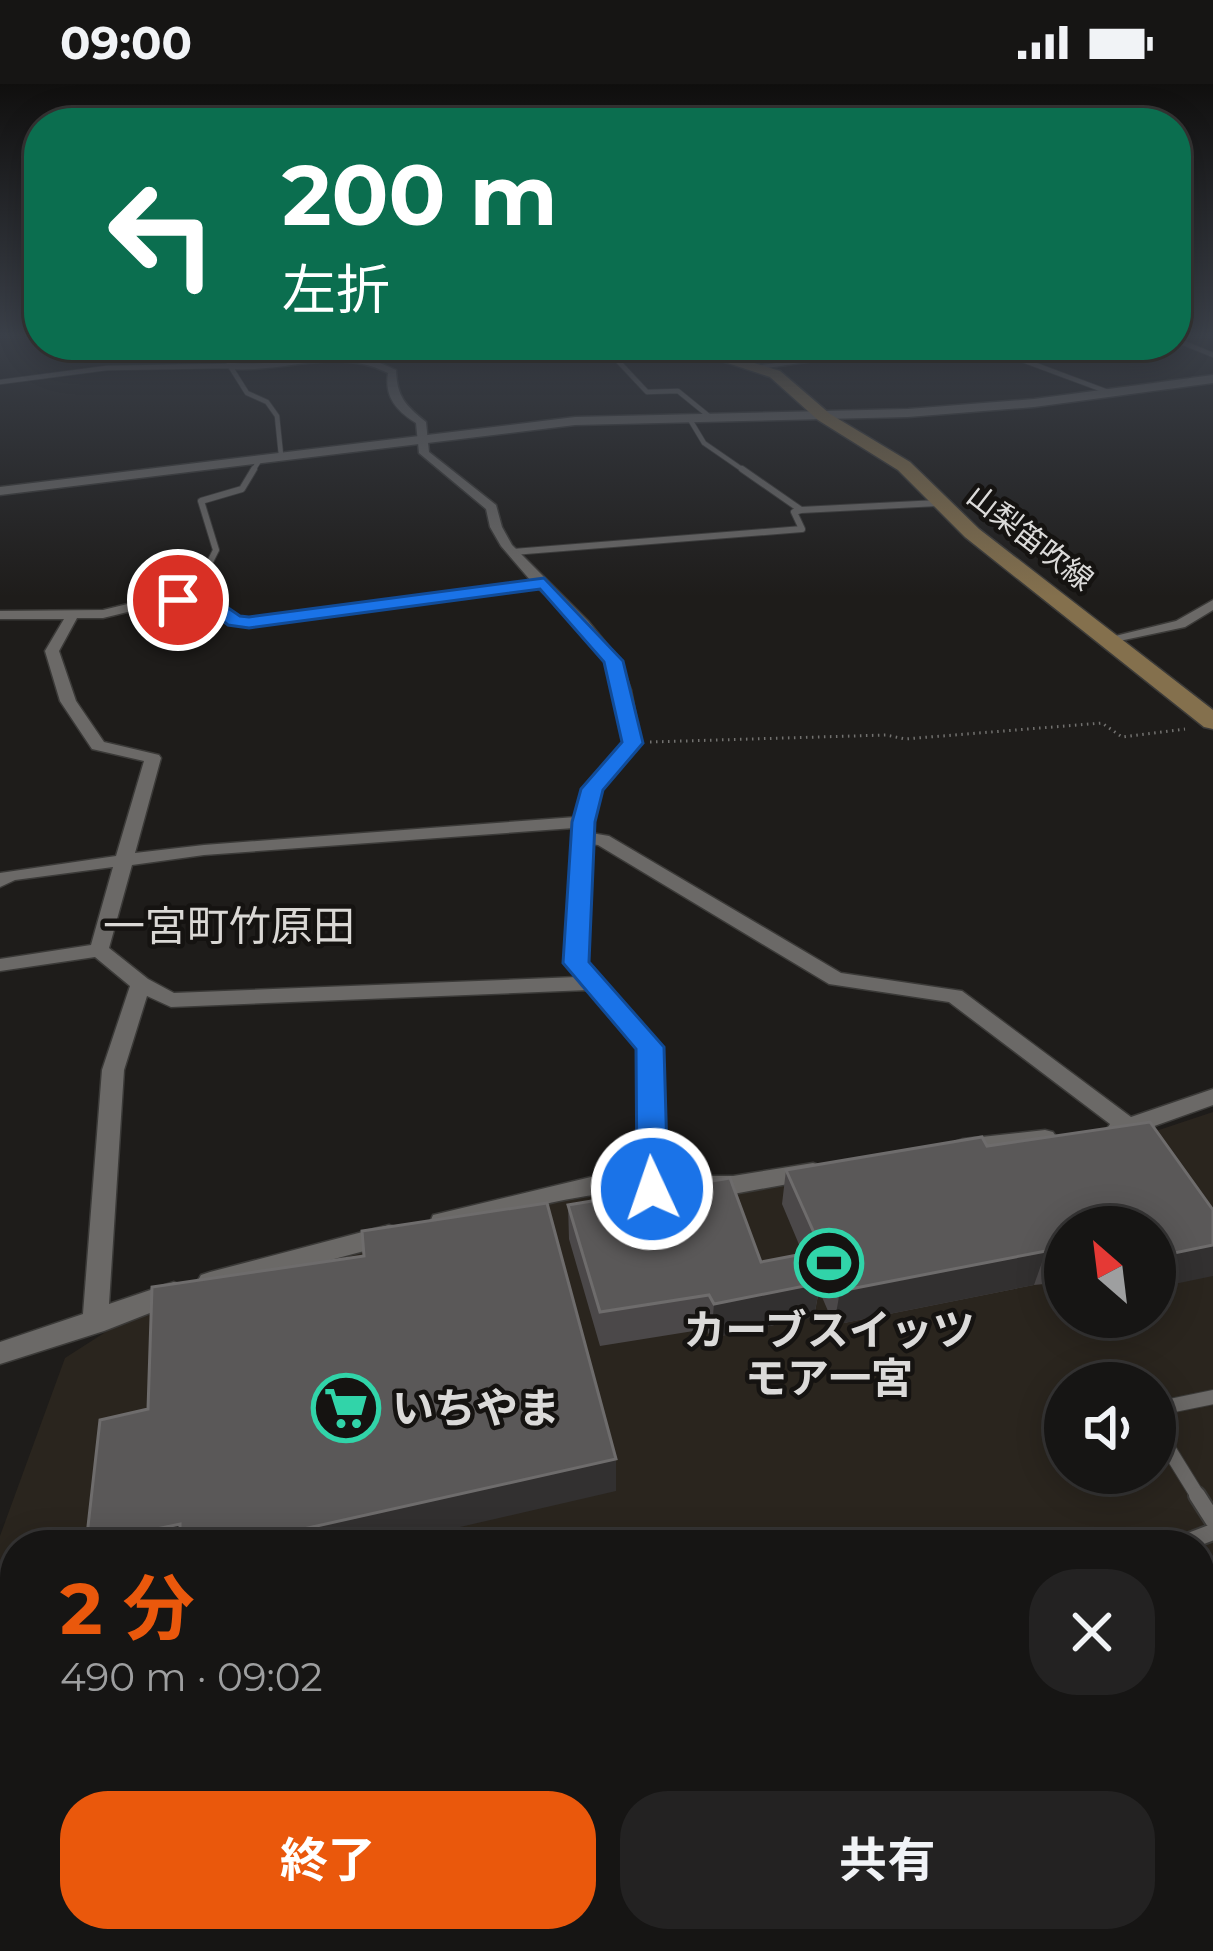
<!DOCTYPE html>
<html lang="ja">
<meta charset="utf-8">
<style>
:root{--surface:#161514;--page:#232222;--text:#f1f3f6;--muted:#9e9fa0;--line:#353434;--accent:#ea580c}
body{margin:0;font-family:Montserrat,"Noto Sans JP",sans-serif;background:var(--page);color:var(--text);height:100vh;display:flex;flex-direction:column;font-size:45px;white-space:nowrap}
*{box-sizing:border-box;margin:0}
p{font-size:39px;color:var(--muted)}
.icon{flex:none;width:66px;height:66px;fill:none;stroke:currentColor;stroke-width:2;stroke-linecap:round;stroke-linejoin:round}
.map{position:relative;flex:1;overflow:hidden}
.details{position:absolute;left:0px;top:1446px;width:1215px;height:423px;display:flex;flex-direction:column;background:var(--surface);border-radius:48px 48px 0 0;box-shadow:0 6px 30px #0003,0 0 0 3px var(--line)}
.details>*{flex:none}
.guide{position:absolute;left:24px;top:24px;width:1167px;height:252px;border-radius:48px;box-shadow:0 6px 30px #0003,0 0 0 3px var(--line);background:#0b6e4f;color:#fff;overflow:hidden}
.needle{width:78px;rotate:332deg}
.fabs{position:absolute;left:1044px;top:1122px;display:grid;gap:24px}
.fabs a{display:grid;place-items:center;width:132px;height:132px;border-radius:50%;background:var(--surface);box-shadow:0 6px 30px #0003,0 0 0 3px var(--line);font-size:60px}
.pin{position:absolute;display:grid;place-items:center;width:102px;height:102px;color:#fff;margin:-51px;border:6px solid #fff;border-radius:50%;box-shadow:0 3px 12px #0007}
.me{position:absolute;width:132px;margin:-66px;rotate:357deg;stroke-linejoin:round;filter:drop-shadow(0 0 9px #0008)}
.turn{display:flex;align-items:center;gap:42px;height:252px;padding:0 60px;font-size:54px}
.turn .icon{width:156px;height:156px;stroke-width:2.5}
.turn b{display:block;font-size:84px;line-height:102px}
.round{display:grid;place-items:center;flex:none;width:126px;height:126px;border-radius:48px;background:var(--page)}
.headline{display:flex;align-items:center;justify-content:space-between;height:204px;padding:0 60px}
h1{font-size:72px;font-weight:700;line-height:90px;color:var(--accent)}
.cta{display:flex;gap:24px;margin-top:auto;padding:24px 60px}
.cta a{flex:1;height:138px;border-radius:48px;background:var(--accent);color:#fff;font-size:48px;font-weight:700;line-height:138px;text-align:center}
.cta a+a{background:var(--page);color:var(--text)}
.status{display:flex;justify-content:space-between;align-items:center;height:84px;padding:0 60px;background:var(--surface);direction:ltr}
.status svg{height:33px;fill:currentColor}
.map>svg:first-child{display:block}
</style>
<div class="status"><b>09:00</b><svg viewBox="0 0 49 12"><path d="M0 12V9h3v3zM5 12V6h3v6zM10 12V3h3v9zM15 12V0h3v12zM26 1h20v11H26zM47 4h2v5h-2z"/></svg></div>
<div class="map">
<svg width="1213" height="1867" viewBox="0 0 1213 1867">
<rect width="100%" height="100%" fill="#1e1c1a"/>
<!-- built -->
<path fill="#2a251e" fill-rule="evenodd" d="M 1213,1028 L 1213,1479 L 1200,1484 L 1200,1461 L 15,1461 L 15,1758 L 0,1756 L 0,1452 L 65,1274 L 143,1224 L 578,1110 L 679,1113 L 1150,1049 ZM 1065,1143 L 1155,1143 L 1155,1233 L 1065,1233 ZM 1065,1299 L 1155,1299 L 1155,1389 L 1065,1389 Z
M 1213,1733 L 1213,1867 L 920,1867 L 948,1854 L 1200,1854 L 1200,1739 Z"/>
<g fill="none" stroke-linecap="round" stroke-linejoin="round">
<!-- service-far3 casing -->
<g stroke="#3b3a38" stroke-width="6">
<path id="service-far3" d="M 1176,256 L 1213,271
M 173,261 L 218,263
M 575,261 L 587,274 L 617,276 L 647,308 L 678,307 L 710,333
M 775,261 L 831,273
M 982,261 L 1111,309
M 0,298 L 107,284 L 230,282 L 247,309 L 267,318 L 277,332 L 281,371
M 689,334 L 704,359 L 746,388
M 252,388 L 261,374"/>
</g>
<!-- service-far2 casing -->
<g stroke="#3b3a38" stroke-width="8">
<path id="service-far2" d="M 742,385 L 801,426 L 938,419
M 513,468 L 802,445 L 794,428 L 801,426
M 205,513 L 205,488 L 216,466 L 201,417 L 242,405 L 254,385"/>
</g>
<!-- service-far1 casing -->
<g stroke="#3b3a38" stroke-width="16">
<path id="service-far1" d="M 1155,1325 L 1213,1313
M 1155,1343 L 1199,1414"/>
</g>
<!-- service casing -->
<g stroke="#3b3a38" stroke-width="20">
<path id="service" d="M 1197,1411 L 1213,1436
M 1179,1461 L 1213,1448
M 0,1681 L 15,1683
M 355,1854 L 357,1867"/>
</g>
<!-- minor casing -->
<g stroke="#3b3a38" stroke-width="3">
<path id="minor" d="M 215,261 L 223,261 L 233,279 C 296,284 334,255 396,286 C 397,313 405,321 426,338 L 429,368 L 496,421 L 502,443 L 512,461 L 588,537 L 620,576 L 631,606 L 641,659 L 600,706 L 591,749 L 609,752 L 841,889 L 962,907 L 1131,1033 L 1213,1005 L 1213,1021 L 1146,1045 L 1149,1049 L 1145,1055 L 1137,1057 L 1125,1052 L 1110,1052 L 1106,1046 L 1110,1040 L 949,918 L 829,900 L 598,761 L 591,760 L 586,878 L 661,963 L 664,1092 L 733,1092 L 813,1079 L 821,1082 L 825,1088 L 821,1094 L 733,1110 L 661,1111 L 652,1114 C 605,1096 493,1135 442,1148 L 433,1145 L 430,1138 L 433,1131 L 591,1093 L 640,1093 L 639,964 L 588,906 L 171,923 L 147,912 L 124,986 L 109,1220 L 174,1198 L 183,1202 L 187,1209 L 183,1216 L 104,1247 L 0,1280 L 0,1258 L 83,1230 L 102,986 L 130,902 L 95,873 L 0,887 L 0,875 L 91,861 L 113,783 L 15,796 L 0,803 L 0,789 L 116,772 L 144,677 L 92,665 L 60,617 L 45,567 L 64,535 L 0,535 L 0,527 L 103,526 L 152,514 L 205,509 L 238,533 L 249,535 L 531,497 L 501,462 L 490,443 L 486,425 L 419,369 L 416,339 C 397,327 384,313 388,289 C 336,263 285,289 230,285 ZM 538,504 C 600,562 613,573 625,658 L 584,705 L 576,733 L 204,761 L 135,769 L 161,674 L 159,671 L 104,658 L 76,617 L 59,567 L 77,534 L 103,534 L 152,522 L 202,517 L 229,540 L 249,543 ZM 574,744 L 566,879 L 577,893 L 174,909 L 148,895 L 109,864 L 132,781 L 204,771 Z
M 896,261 L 920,261 L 760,285 L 755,282 Z
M 1213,516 L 1213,526 L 1185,543 L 1110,559 L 1103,555 L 1176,537 Z
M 1045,1046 L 1053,1048 L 1057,1054 L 1053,1060 L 963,1073 L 955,1070 L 951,1064 L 955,1058 L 963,1055 Z
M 389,1141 L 398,1144 L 401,1151 L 398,1158 L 210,1208 L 201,1205 L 197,1198 L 201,1191 L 210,1188 Z
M 1213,1506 L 1213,1538 L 1200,1543 L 1200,1511 Z
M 359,1854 L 424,1854 L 418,1867 L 354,1867 Z"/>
</g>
<!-- tertiary casing -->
<g stroke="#3b3a38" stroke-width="3">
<path id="tertiary" d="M 1213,291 L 1213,299 L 1034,323 L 908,333 L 575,341 L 0,411 L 0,403 L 575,333 L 908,325 L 1034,315 Z"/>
</g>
<!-- secondary casing -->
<g stroke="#3b3a38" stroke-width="3">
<path id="secondary" d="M 673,261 L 695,261 L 780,287 L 830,330 L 910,378 L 979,445 L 1213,626 L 1213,645 L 1204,643 L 965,453 L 898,386 L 818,336 L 770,293 Z"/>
</g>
<!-- trunk casing -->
<g stroke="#3b3a38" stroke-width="3">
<path id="trunk" d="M 1213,1539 L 1213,1595 L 1200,1600 L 1200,1544 Z
M 1213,1635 L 1213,1693 L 1200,1698 L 1200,1640 Z
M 485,1854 L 574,1854 L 569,1867 L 480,1867 Z
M 706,1854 L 796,1854 L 791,1867 L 701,1867 Z"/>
</g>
<!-- path -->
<path stroke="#72716f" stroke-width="3" stroke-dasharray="1.5 4.5" stroke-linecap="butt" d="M 650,658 L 886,651 L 905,655 L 1102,639 L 1122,653 L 1185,645"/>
<!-- service-far3 -->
<use href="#service-far3" stroke="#6b6967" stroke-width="4.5"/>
<!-- service-far2 -->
<use href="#service-far2" stroke="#6b6967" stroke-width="6"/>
<!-- service-far1 -->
<use href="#service-far1" stroke="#6b6967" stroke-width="14"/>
<!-- service -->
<use href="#service" stroke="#6b6967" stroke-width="16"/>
<!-- minor -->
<use href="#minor" fill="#6b6967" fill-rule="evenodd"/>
<!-- tertiary -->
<use href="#tertiary" fill="#6b6967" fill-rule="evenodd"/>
<!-- secondary -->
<use href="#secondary" fill="#84704d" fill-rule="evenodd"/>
<!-- trunk -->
<use href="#trunk" fill="#af7c22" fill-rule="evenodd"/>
</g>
<!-- wall -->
<path fill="#4b4849" d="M 987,1062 L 1155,1143 L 1065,1143 L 1065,1198 L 1034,1201 L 834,1241 L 819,1206 L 814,1233 L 711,1254 L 706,1245 L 600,1262 L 569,1155 L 568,1121 L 761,1178 L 803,1170 L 782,1120 L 786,1086 Z"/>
<!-- shaded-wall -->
<path fill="#323030" d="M 1213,1161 L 1213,1192 L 1155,1204 L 1155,1173 Z
M 1046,1167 L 1034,1201 L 834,1241 L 840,1207 Z
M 820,1199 L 814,1233 L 711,1254 L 714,1220 Z
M 616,1375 L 616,1407 L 382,1461 L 232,1461 Z
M 180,1440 L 188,1461 L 86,1460 Z"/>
<!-- building -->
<path fill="#5a5858" stroke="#6e6c6c" stroke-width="3" d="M 1150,1038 L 1213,1126 L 1213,1161 L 1155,1173 L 1155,1143 L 1065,1143 L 1065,1165 L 1046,1167 L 840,1207 L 786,1086 L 982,1053 L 987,1062 Z
M 730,1094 L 761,1178 L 808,1169 L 820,1199 L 714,1220 L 709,1211 L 600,1228 L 568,1121 Z
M 547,1119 L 616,1375 L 232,1461 L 180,1461 L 180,1440 L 86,1460 L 100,1336 L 148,1325 L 152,1203 L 364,1172 L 362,1147 Z"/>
<!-- sky -->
<linearGradient id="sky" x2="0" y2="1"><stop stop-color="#100f0e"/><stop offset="0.49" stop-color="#3b4049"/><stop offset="1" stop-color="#3b4049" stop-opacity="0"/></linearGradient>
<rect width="1213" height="513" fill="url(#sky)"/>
<!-- route -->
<path fill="#1a73e8" stroke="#114b97" stroke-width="3" d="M 544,494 L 623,577 L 643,659 L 603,706 L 595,738 L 589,878 L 664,963 L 668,1105 L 663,1113 L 641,1113 L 637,1105 L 636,965 L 563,879 L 572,738 L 581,705 L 622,658 L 604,578 L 540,505 L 249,544 L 228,541 L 201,519 L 178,521 L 170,516 L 205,508 L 240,532 L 249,533 Z"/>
<!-- icons -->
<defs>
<g id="stadium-ring" transform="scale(3.45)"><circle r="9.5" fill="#151311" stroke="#31d4a9" stroke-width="1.5"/><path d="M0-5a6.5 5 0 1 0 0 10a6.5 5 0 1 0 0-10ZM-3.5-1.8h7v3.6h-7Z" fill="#31d4a9"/></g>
<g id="supermarket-ring" transform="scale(3.45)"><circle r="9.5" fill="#151311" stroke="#31d4a9" stroke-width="1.5"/><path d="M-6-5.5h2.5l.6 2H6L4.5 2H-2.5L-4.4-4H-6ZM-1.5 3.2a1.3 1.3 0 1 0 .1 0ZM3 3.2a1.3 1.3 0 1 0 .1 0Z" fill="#31d4a9"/></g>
</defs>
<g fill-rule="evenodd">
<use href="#stadium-ring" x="829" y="1179"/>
<use href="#supermarket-ring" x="346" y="1324"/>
</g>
<g text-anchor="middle" stroke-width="9" stroke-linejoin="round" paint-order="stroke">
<!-- far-street labels -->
<g font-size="30" fill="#dbdad9" stroke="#151311">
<text transform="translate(1030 454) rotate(38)" y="10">山梨笛吹線</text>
</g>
<!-- quarter labels -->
<g font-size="42" fill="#dad8d5" stroke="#151311">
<text x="229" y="857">一宮町竹原田</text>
</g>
<!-- near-poi labels -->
<g font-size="42" font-weight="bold" fill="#dbdad9" stroke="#151311">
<text x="829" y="1261">カーブスイッツ<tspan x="829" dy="48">モア一宮</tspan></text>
<text x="392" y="1339" text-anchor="start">いちやま</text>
</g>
</g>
</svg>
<div class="fabs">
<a><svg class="needle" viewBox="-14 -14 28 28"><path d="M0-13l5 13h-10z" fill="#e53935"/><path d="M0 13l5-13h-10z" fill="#9e9fa0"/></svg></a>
<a><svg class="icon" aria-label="sound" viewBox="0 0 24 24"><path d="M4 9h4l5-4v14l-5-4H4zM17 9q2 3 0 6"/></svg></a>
</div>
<div class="pin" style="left:178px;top:516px;background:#d93025"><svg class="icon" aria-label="arrive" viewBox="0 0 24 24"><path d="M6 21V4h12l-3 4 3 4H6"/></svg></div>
<svg class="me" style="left:652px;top:1105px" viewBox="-20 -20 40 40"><circle r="17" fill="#1a73e8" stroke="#fff" stroke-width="3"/><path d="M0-11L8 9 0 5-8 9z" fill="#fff"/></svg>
<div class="guide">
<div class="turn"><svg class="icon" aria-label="left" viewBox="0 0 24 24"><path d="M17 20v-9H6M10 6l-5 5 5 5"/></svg><div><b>200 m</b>左折</div></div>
</div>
<section class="details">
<div class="headline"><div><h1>2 分</h1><p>490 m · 09:02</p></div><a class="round"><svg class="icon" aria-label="close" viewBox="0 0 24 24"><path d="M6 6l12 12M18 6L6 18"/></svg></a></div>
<div class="cta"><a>終了</a><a>共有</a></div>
</section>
</div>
